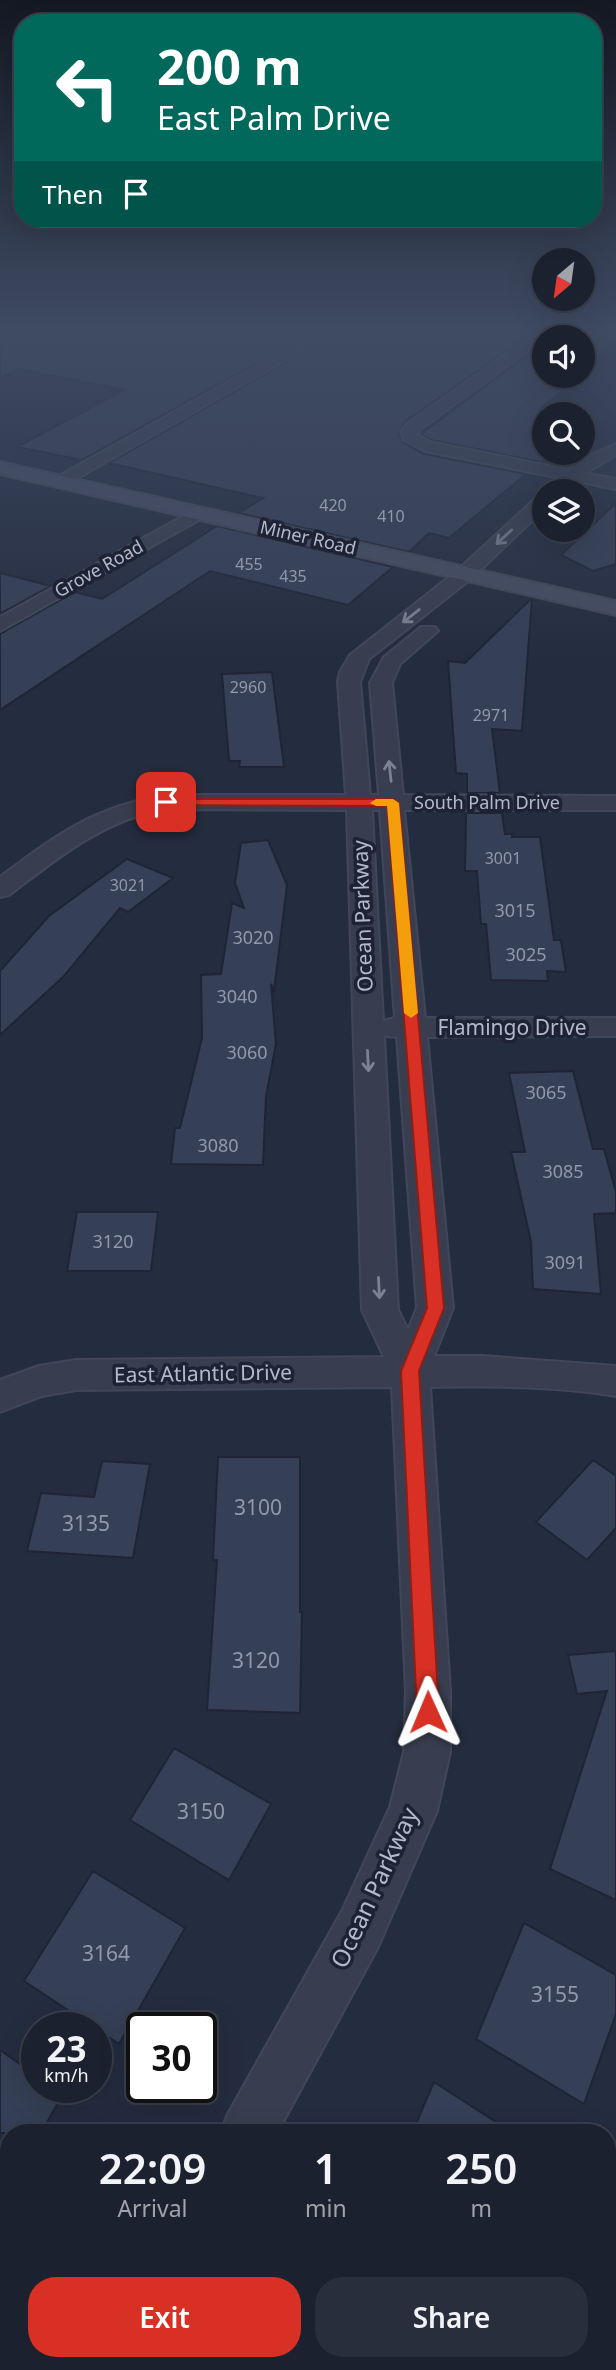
<!DOCTYPE html>
<style>
:root{--surface:#1b212f;--page:#282e3b;--text:#f1f3f6;--muted:#a0a3aa;--line:#393e4b;--accent:#d93025}
body{margin:0;font-family:"Noto Sans",sans-serif;background:var(--page);color:var(--text);height:100vh;display:flex;flex-direction:column;font-size:26px;white-space:nowrap}
*{box-sizing:border-box;margin:0}
p{font-size:23px;color:var(--muted)}
.icon{flex:none;width:38px;height:38px;fill:none;stroke:currentColor;stroke-width:2;stroke-linecap:round;stroke-linejoin:round}
.map{position:relative;flex:1;overflow:hidden}
.panel{position:absolute;left:0px;top:2124px;width:616px;height:247px;display:flex;flex-direction:column;background:var(--surface);border-radius:28px 28px 0 0;box-shadow:0 7px 28px #0002,0 0 0 2px var(--line)}
.panel>*{flex:none}
.guide{position:absolute;left:14px;top:14px;width:588px;height:214px;border-radius:28px;box-shadow:0 7px 28px #0002,0 0 0 2px var(--line);background:#00695c;color:#fff;overflow:hidden}
.needle{width:46px;rotate:209deg}
.controls{position:absolute;left:532px;top:248px;display:grid;gap:14px}
.controls a{display:grid;place-items:center;width:63px;height:63px;border-radius:50%;background:var(--surface);box-shadow:0 7px 28px #0002,0 0 0 2px var(--line);font-size:35px}
.speed{position:absolute;left:21px;top:2012px;display:flex;gap:14px;font-size:35px;font-weight:700;text-align:center}
.speed>*{display:grid;place-content:center;width:91px;height:91px;border-radius:50%;background:var(--surface);box-shadow:0 7px 28px #0002,0 0 0 2px var(--line);line-height:1}
.speed small{font-size:18px;font-weight:400}
.speed .limit{border:4px solid #111;border-radius:10px;background:#fff;color:#111}
.pin{position:absolute;display:grid;place-items:center;width:60px;height:60px;color:#fff;margin:-30px;border-radius:14px;box-shadow:0 4px 10px #0006}
.me{position:absolute;width:77px;margin:-38px;rotate:359deg;stroke-linejoin:round;filter:drop-shadow(0 0 5px #0008)}
.turn{display:flex;align-items:center;gap:24px;height:147px;padding:0 28px;font-size:32px}
.turn .icon{width:91px;height:91px;stroke-width:2.5}
.turn b{display:block;font-size:49px;line-height:60px}
.then{display:flex;align-items:center;height:66px;padding:0 28px;background:#0003;gap:14px;font-size:26px}
.eta{display:flex;justify-content:space-evenly;align-items:center;height:119px;text-align:center}
.eta b{font-size:42px;font-weight:600;line-height:49px}
.cta{display:flex;gap:14px;margin-top:auto;padding:14px 28px}
.cta a{flex:1;height:80px;border-radius:28px;background:var(--accent);color:#fff;font-size:28px;font-weight:600;line-height:80px;text-align:center}
.cta a+a{background:var(--page);color:var(--text)}
.map>svg:first-child{display:block}
</style>
<div class="map">
<svg width="616" height="2370" viewBox="0 0 616 2370">
<rect width="100%" height="100%" fill="#242c3f"/>
<!-- building -->
<path fill="#353f55" stroke="#1f2536" stroke-width="2" d="M 0,327 L 149,327 L 218,339 L 243,327 L 540,327 L 405,422 L 399,433 L 403,442 L 424,454 L 526,474 L 449,538 L 429,533 L 409,552 L 239,513 L 263,498 L 109,463 L 306,351 L 308,344 L 299,340 L 82,460 L 17,447 L 124,390 L 19,369 L 0,378 Z
M 564,327 L 616,327 L 616,339 L 592,356 L 599,357 L 583,370 L 583,338 L 551,338 Z
M 544,342 L 544,376 L 574,376 L 562,385 L 569,386 L 542,407 L 547,409 L 544,415 L 544,459 L 541,462 L 431,440 L 421,434 Z
M 616,503 L 616,564 L 593,571 L 561,555 Z
M 217,526 L 393,567 L 348,605 L 210,571 L 0,710 L 0,634 L 75,592 L 102,599 Z
M 0,573 L 51,586 L 0,614 Z
M 532,598 L 522,731 L 492,729 L 500,793 L 467,793 L 467,774 L 456,773 L 448,661 L 465,663 Z
M 272,672 L 284,767 L 239,767 L 240,761 L 229,761 L 222,674 Z
M 466,813 L 502,813 L 505,834 L 512,834 L 512,837 L 540,837 L 554,940 L 561,940 L 566,972 L 547,971 L 548,981 L 491,980 L 486,924 L 481,924 L 477,871 L 465,871 Z
M 268,840 L 287,885 L 274,991 L 271,984 L 276,1044 L 266,1096 L 263,1165 L 171,1164 L 175,1128 L 180,1128 L 202,1038 L 201,975 L 221,974 L 232,903 L 244,908 L 235,883 L 241,843 Z
M 127,859 L 173,878 L 128,912 L 120,908 L 64,976 L 0,1035 L 0,971 L 49,916 Z
M 573,1071 L 593,1149 L 604,1149 L 616,1192 L 616,1213 L 594,1214 L 601,1294 L 533,1289 L 531,1242 L 511,1152 L 525,1152 L 509,1073 Z
M 77,1212 L 158,1212 L 151,1271 L 67,1271 Z
M 218,1457 L 300,1457 L 300,1612 L 302,1612 L 300,1713 L 207,1710 L 217,1560 L 213,1560 Z
M 593,1460 L 616,1476 L 616,1528 L 587,1560 L 536,1522 Z
M 102,1461 L 150,1464 L 133,1558 L 27,1551 L 41,1493 L 94,1497 Z
M 616,1651 L 616,1900 L 550,1869 L 607,1691 L 577,1694 L 568,1655 Z
M 174,1748 L 271,1804 L 229,1880 L 130,1820 Z
M 93,1871 L 185,1928 L 119,2044 L 24,1981 Z
M 524,1923 L 616,1975 L 616,2014 L 584,2104 L 476,2039 Z
M 0,2050 L 37,2076 L 37,2088 L 54,2088 L 63,2094 L 41,2133 L 0,2133 Z
M 434,2082 L 513,2133 L 412,2133 Z"/>
<g fill="none" stroke-linecap="round" stroke-linejoin="round">
<!-- street casing -->
<g stroke="#414758" stroke-width="4">
<path id="street" d="M 545,327 L 561,327 L 419,430 L 418,435 L 430,442 L 569,470 L 578,461 L 616,444 L 616,455 L 585,473 L 616,479 L 616,489 L 576,481 L 563,489 L 554,484 L 560,478 L 425,451 L 404,440 L 401,432 L 407,424 Z
M 300,342 L 307,346 L 305,349 L 65,485 L 59,486 L 50,481 Z
M 544,495 L 544,509 L 472,578 L 369,659 L 360,682 L 370,795 L 379,795 L 370,683 L 384,657 L 421,627 L 435,627 L 438,631 L 400,664 L 392,683 L 403,795 L 616,796 L 616,810 L 404,810 L 425,1018 L 616,1018 L 616,1036 L 427,1037 L 453,1308 L 434,1356 L 482,1356 L 616,1366 L 616,1396 C 555,1386 492,1386 430,1387 L 450,1691 L 450,1752 L 437,1811 L 378,1947 L 277,2133 L 220,2133 L 228,2114 L 342,1911 L 390,1807 L 404,1752 L 406,1691 L 392,1387 L 76,1390 L 42,1396 L 0,1412 L 0,1380 L 39,1366 L 76,1360 L 384,1357 L 362,1310 L 347,810 L 166,809 C 103,820 59,857 9,895 L 0,897 L 0,877 C 58,834 93,807 166,795 L 346,795 L 338,682 L 340,672 L 350,655 L 458,570 L 538,496 ZM 372,810 L 380,810 L 395,1018 L 383,1021 ZM 384,1036 L 397,1037 L 417,1308 L 408,1330 L 398,1310 Z
M 198,508 L 204,509 L 207,513 L 204,517 L 0,631 L 0,617 Z
M 90,2362 L 151,2362 L 148,2370 L 87,2370 Z"/>
</g>
<!-- secondary casing -->
<g stroke="#414758" stroke-width="4">
<path id="secondary" d="M 0,462 L 616,601 L 616,615 L 0,474 Z"/>
</g>
<!-- street -->
<use href="#street" fill="#383e4f" fill-rule="evenodd"/>
<!-- secondary -->
<use href="#secondary" fill="#464d62" fill-rule="evenodd"/>
</g>
<!-- one-way arrows -->
<defs><path id="oneway-shaft" d="M-6 0H5M1.5-3L5.5 0L1.5 3" fill="none" stroke-width="1.6" stroke-linecap="round" stroke-linejoin="round" transform="scale(1.75)"/></defs>
<g stroke="#7c8293">
<use href="#oneway-shaft" transform="translate(504 537) rotate(137)"/>
<use href="#oneway-shaft" transform="translate(411 616) rotate(142)"/>
<use href="#oneway-shaft" transform="translate(390 771) rotate(-96)"/>
<use href="#oneway-shaft" transform="translate(368 1061) rotate(87)"/>
<use href="#oneway-shaft" transform="translate(379 1288) rotate(87)"/>
</g>
<!-- sky -->
<linearGradient id="sky" x2="0" y2="1"><stop stop-color="#141823"/><stop offset="0.5" stop-color="#3f4b63"/><stop offset="1" stop-color="#3f4b63" stop-opacity="0"/></linearGradient>
<rect width="616" height="659" fill="url(#sky)"/>
<!-- route -->
<path fill="#d93025" stroke="#8d1f18" stroke-width="2" d="M 166,799 L 393,799 L 399,803 L 444,1308 L 419,1371 L 439,1712 L 435,1719 L 428,1722 L 420,1719 L 417,1712 L 401,1371 L 427,1308 L 387,806 L 162,805 L 162,800 Z"/>
<!-- slow -->
<path fill="#f59e0b" d="M 393,799 L 399,803 L 418,1013 L 411,1018 L 404,1013 L 387,806 L 376,806 L 370,803 L 376,799 Z"/>
<g text-anchor="middle" stroke-width="7" stroke-linejoin="round" paint-order="stroke">
<!-- far-number labels -->
<g font-size="16" fill="#9298ab">
<text x="333" y="511">420</text>
<text x="391" y="522">410</text>
<text x="249" y="570">455</text>
<text x="293" y="582">435</text>
<text x="248" y="693">2960</text>
<text x="491" y="721">2971</text>
<text x="503" y="864">3001</text>
<text x="128" y="891">3021</text>
</g>
<!-- far-street labels -->
<g font-size="18" fill="#b4b9ca" stroke="#1d2334">
<text transform="translate(308 538) rotate(13)" y="6">Miner Road</text>
<text transform="translate(99 569) rotate(-29)" y="6">Grove Road</text>
<text x="487" y="809">South Palm Drive</text>
</g>
<!-- number labels -->
<g font-size="18" fill="#9298ab">
<text x="515" y="917">3015</text>
<text x="253" y="944">3020</text>
<text x="526" y="961">3025</text>
<text x="237" y="1003">3040</text>
<text x="247" y="1059">3060</text>
<text x="546" y="1099">3065</text>
<text x="218" y="1152">3080</text>
<text x="563" y="1178">3085</text>
<text x="113" y="1248">3120</text>
<text x="565" y="1269">3091</text>
</g>
<!-- street labels -->
<g font-size="21" fill="#b4b9ca" stroke="#1d2334">
<text transform="translate(363 916) rotate(-92)" y="7">Ocean Parkway</text>
<text x="512" y="1035">Flamingo Drive</text>
<text transform="translate(203 1374) rotate(-1)" y="7">East Atlantic Drive</text>
</g>
<!-- near-number labels -->
<g font-size="21" fill="#9298ab">
<text x="258" y="1515">3100</text>
<text x="86" y="1531">3135</text>
<text x="256" y="1668">3120</text>
<text x="201" y="1819">3150</text>
<text x="106" y="1961">3164</text>
<text x="555" y="2002">3155</text>
</g>
<!-- near-street labels -->
<g font-size="24" fill="#b4b9ca" stroke="#1d2334">
<text transform="translate(375 1888) rotate(-65)" y="8">Ocean Parkway</text>
</g>
</g>
</svg>
<div class="controls">
<a><svg class="needle" viewBox="-14 -14 28 28"><path d="M0-13l5 13h-10z" fill="#e53935"/><path d="M0 13l5-13h-10z" fill="#a0a3aa"/></svg></a>
<a><svg class="icon" aria-label="sound" viewBox="0 0 24 24"><path d="M4 9h4l5-4v14l-5-4H4zM17 9q2 3 0 6"/></svg></a>
<a><svg class="icon" aria-label="search" viewBox="0 0 24 24"><circle cx="10" cy="10" r="6"/><path d="M15 15l6 6"/></svg></a>
<a><svg class="icon" aria-label="layers" viewBox="0 0 24 24"><path d="M12 4l9 5-9 5-9-5zM3 14l9 5 9-5"/></svg></a>
</div>
<div class="speed"><div>23<small>km/h</small></div><div class="limit">30</div></div>
<div class="pin" style="left:166px;top:802px;background:#d93025"><svg class="icon" aria-label="arrive" viewBox="0 0 24 24"><path d="M6 21V4h12l-3 4 3 4H6"/></svg></div>
<svg class="me" style="left:428px;top:1712px" viewBox="-20 -20 40 40"><path d="M0-17L14 15 0 8-14 15z" fill="#d93025" stroke="#fff" stroke-width="4"/></svg>
<div class="guide">
<div class="turn"><svg class="icon" aria-label="left" viewBox="0 0 24 24"><path d="M17 20v-9H6M10 6l-5 5 5 5"/></svg><div><b>200 m</b>East Palm Drive</div></div>
<div class="then">Then<svg class="icon" aria-label="arrive" viewBox="0 0 24 24"><path d="M6 21V4h12l-3 4 3 4H6"/></svg></div>
</div>
<section class="panel">
<div class="eta">
<div><b>22:09</b><p>Arrival</p></div>
<div><b>1</b><p>min</p></div>
<div><b>250</b><p>m</p></div>
</div>
<div class="cta"><a>Exit</a><a>Share</a></div>
</section>
</div>
